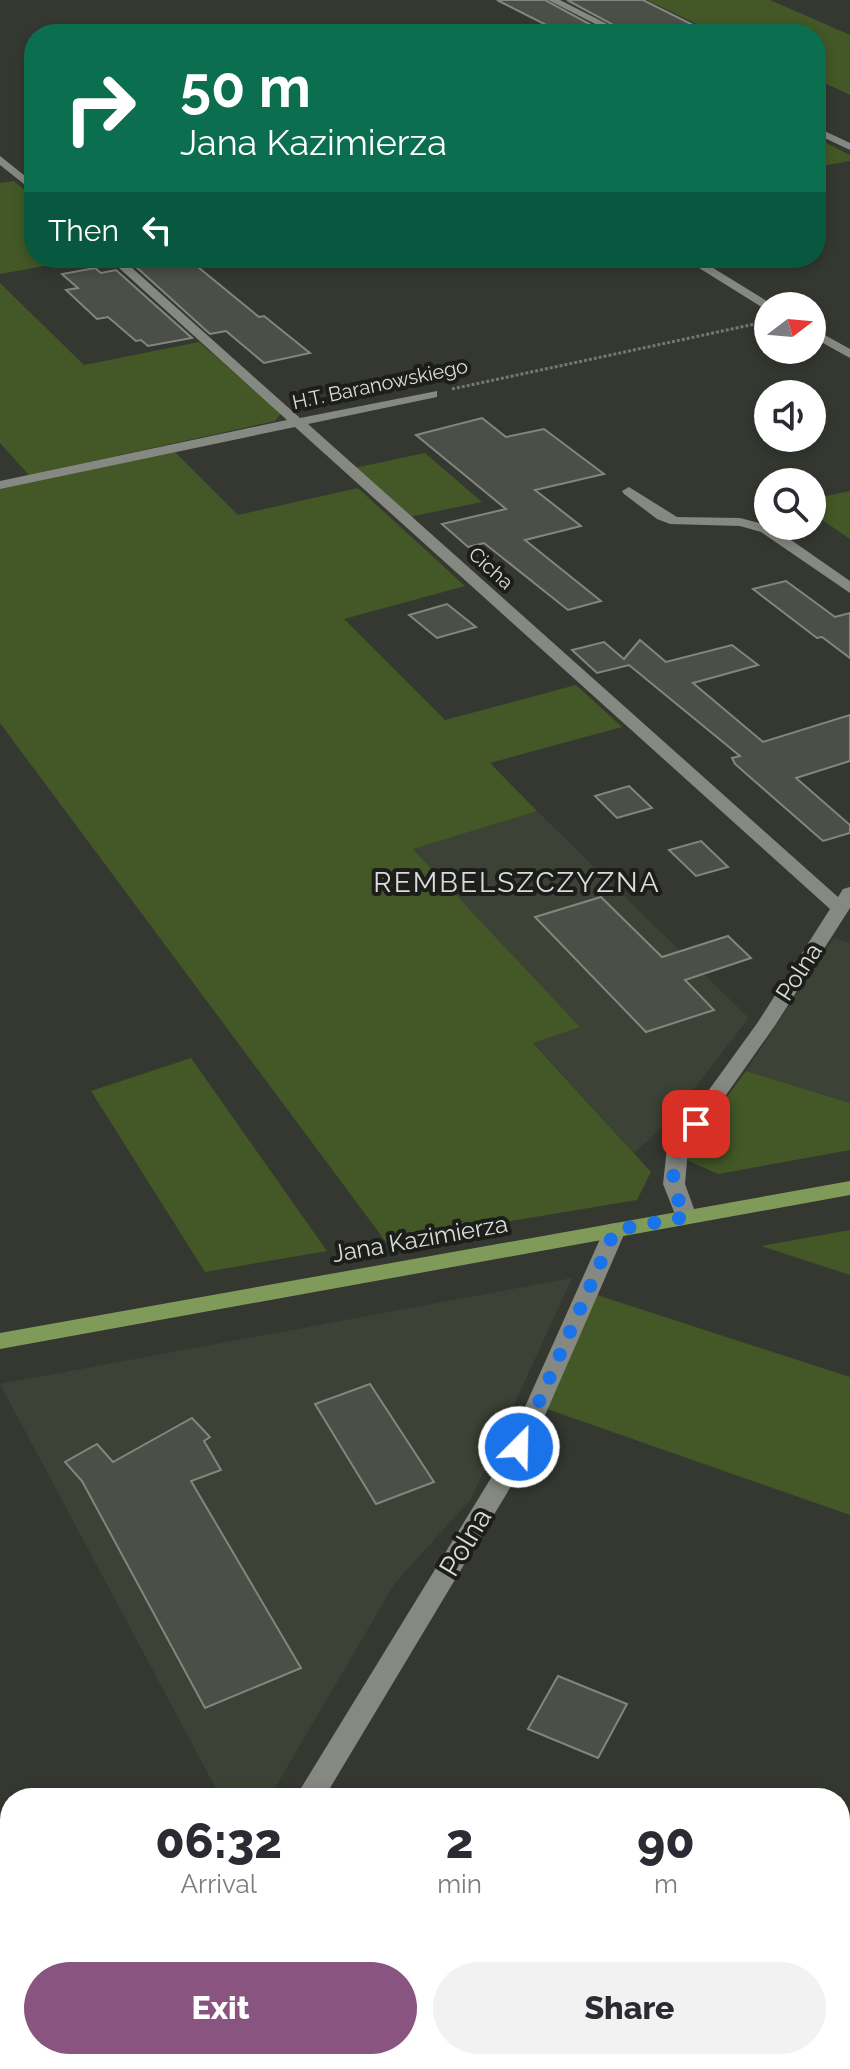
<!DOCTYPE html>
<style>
:root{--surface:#fff;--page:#f2f2f3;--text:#2b2b33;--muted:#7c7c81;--accent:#8a5480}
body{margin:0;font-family:Raleway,sans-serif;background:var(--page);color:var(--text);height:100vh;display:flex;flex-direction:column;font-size:30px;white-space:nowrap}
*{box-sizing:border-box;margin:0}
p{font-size:26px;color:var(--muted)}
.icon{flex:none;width:44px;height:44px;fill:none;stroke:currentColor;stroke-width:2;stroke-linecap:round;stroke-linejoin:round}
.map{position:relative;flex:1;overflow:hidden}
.panel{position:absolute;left:0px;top:1788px;width:850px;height:282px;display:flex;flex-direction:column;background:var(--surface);border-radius:32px 32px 0 0;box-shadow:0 4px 12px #0003}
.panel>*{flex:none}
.top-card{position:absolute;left:24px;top:24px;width:802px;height:244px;border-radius:32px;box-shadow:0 4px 12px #0003;background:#0b6e4f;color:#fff;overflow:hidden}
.needle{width:52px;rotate:74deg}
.fabs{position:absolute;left:754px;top:292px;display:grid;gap:16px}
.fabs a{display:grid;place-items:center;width:72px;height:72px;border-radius:50%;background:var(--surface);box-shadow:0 4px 12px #0003;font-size:40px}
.pin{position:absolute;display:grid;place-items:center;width:68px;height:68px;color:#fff;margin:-34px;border-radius:16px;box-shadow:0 4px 12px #0006}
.me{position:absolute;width:88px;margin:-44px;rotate:23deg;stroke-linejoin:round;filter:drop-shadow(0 0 6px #0008)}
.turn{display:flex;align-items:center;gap:28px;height:168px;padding:0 24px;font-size:36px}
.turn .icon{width:104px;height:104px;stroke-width:2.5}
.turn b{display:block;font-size:56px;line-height:68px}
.then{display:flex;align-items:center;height:76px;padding:0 24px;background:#0003;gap:16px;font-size:30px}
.eta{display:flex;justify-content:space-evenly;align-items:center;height:136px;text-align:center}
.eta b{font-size:48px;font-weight:800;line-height:56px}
.action{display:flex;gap:16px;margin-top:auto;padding:16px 24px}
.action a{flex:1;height:92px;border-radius:48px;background:var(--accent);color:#fff;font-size:32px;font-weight:800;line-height:92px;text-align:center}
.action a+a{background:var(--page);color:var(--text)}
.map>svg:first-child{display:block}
</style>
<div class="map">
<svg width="850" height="2069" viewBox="0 0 850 2069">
<rect width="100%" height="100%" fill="#343831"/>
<!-- built -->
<path fill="#3c4235" d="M 537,811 L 749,1018 L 667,1123 L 634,1153 L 533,1042 L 579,1026 L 412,848 Z
M 834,938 L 850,943 L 850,1103 L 746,1071 Z
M 572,1278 L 471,1499 L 395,1583 L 269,1798 L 221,1798 L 0,1384 Z"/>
<!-- green -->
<path fill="#435826" d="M 647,0 L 770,0 L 850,35 L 850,95 L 816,79 L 816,34 L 678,34 L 707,29 Z
M 816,138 L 850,155 L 850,161 L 816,167 Z
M 14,181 L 34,198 L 34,258 L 88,258 L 0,274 L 0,183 Z
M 0,283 L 84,365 L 199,342 L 281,413 L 275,421 L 29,475 L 0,443 Z
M 175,452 L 238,515 L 358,488 L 465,586 L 344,619 L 445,720 L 576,685 L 622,727 L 490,763 L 537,811 L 413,849 L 580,1027 L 533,1043 L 651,1172 L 637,1200 L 386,1242 L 0,723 L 0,488 Z
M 425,453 L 482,502 L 409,517 L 354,468 Z
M 850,491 L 850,539 L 812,513 L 812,499 Z
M 191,1058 L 327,1251 L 205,1272 L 91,1091 Z
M 746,1071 L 850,1103 L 850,1150 L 718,1174 L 682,1158 Z
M 850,1230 L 850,1275 L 761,1246 Z
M 597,1295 L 850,1377 L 850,1515 L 547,1409 Z"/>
<!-- building -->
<path fill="#4b4f47" stroke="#82877e" stroke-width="2" d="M 497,0 L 545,0 L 608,34 L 564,34 Z
M 567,0 L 643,0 L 695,26 L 630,34 Z
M 187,258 L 259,317 L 264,316 L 310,353 L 264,363 L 226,331 L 210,334 L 135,266 Z
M 95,268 L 101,273 L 116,270 L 192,338 L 148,346 L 141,340 L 136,341 L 108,317 L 97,319 L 66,290 L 78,288 L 62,274 Z
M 482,418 L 506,437 L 544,429 L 604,474 L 535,490 L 581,526 L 525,540 L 601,601 L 568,610 L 484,543 L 468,547 L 442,524 L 506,509 L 416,435 Z
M 786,581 L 835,617 L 850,613 L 850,658 L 822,637 L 817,638 L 753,589 Z
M 447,604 L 476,627 L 437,638 L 409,615 Z
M 640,640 L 666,662 L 732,645 L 758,665 L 693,683 L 763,742 L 850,715 L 850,761 L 796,778 L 850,825 L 850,833 L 823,841 L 735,764 L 732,758 L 740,756 L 629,665 L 597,673 L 572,650 L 604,642 L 624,659 Z
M 629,786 L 652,808 L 617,818 L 595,796 Z
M 701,841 L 728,867 L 696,876 L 669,850 Z
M 601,897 L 662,957 L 728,936 L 751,958 L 685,980 L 714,1010 L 646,1032 L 535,917 Z
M 370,1384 L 434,1482 L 376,1504 L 315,1404 Z
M 192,1418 L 210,1437 L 204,1441 L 221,1470 L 191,1481 L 301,1668 L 205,1708 L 82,1481 L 65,1462 L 97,1444 L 113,1462 Z
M 558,1676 L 627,1704 L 598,1758 L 528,1729 Z"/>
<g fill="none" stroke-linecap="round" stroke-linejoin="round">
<!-- path -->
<path stroke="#747871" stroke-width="3" stroke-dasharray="3 2" stroke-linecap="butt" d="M 452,389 L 755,324"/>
<!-- minor -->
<path fill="#858981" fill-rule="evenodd" d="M 548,0 L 560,0 L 627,34 L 615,34 Z
M 816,127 L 850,143 L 850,150 L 816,134 Z
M 0,156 L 34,183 L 34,192 L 0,165 Z
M 108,258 L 121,258 L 300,418 L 437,391 L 437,397 L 308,424 L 838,897 L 843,889 L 850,887 L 850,908 L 776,1024 L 688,1149 L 685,1184 L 697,1217 L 694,1222 L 678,1222 L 663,1184 L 667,1148 L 758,1022 L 830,909 L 295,427 L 0,489 L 0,481 L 287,420 Z
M 683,258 L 697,258 L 775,306 L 765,309 Z
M 812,328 L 850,349 L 850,358 L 812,337 Z
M 629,487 L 677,517 L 740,518 L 771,526 L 850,581 L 850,593 L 761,532 L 740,526 L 670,524 L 657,519 L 624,494 L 622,491 Z
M 615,1223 L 623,1225 L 626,1230 L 522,1468 L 324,1798 L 295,1798 L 499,1465 L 604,1230 L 607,1225 Z
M 131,2060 L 163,2060 L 160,2069 L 128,2069 Z"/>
<!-- major -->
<path fill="#809a59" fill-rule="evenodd" d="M 850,1181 L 850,1195 L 0,1349 L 0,1333 Z"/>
</g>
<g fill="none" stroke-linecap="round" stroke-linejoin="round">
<!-- route -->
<path stroke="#1a73e8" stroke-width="14" stroke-dasharray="0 25.2" d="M 519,1447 L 615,1230 L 686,1217 C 666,1177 670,1160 696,1124"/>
</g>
<g text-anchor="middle" stroke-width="8" stroke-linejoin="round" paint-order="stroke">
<!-- far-street labels -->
<g font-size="20" fill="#dadcd7" stroke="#1d1e1b">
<text transform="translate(380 384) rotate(-12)" y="7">H.T. Baranowskiego</text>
<text transform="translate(491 568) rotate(42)" y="7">Cicha</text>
</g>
<!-- street labels -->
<g font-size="24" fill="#dadcd7" stroke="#1d1e1b">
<text transform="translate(799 972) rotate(-57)" y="8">Polna</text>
<text transform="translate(420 1239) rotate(-10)" y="8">Jana Kazimierza</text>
</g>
<!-- quarter labels -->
<g font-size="28" letter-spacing="2" fill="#dadcd7" stroke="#1d1e1b">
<text x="517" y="892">REMBELSZCZYZNA</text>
</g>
<!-- near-street labels -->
<g font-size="28" fill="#dadcd7" stroke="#1d1e1b">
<text transform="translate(465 1542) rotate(-59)" y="10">Polna</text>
</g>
</g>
</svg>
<div class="fabs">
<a><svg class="needle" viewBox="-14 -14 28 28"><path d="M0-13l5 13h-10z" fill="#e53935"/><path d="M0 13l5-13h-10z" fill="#7c7c81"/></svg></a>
<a><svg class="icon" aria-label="sound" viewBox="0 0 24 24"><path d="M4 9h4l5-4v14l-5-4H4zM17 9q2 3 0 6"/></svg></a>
<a><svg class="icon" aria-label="search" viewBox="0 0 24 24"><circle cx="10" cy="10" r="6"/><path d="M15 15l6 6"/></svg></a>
</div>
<div class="pin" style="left:696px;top:1124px;background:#d93025"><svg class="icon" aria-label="arrive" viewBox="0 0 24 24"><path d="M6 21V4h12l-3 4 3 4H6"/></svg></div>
<svg class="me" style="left:519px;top:1447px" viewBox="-20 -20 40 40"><circle r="17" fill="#1a73e8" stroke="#fff" stroke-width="3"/><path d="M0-11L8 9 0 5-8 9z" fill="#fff"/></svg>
<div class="top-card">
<div class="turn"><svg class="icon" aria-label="right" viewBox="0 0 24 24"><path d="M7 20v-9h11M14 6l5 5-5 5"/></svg><div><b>50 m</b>Jana Kazimierza</div></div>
<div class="then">Then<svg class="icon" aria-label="left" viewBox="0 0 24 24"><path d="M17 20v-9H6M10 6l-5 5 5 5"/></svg></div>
</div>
<section class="panel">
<div class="eta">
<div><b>06:32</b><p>Arrival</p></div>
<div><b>2</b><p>min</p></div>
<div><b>90</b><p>m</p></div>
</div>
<div class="action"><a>Exit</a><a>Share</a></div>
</section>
</div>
